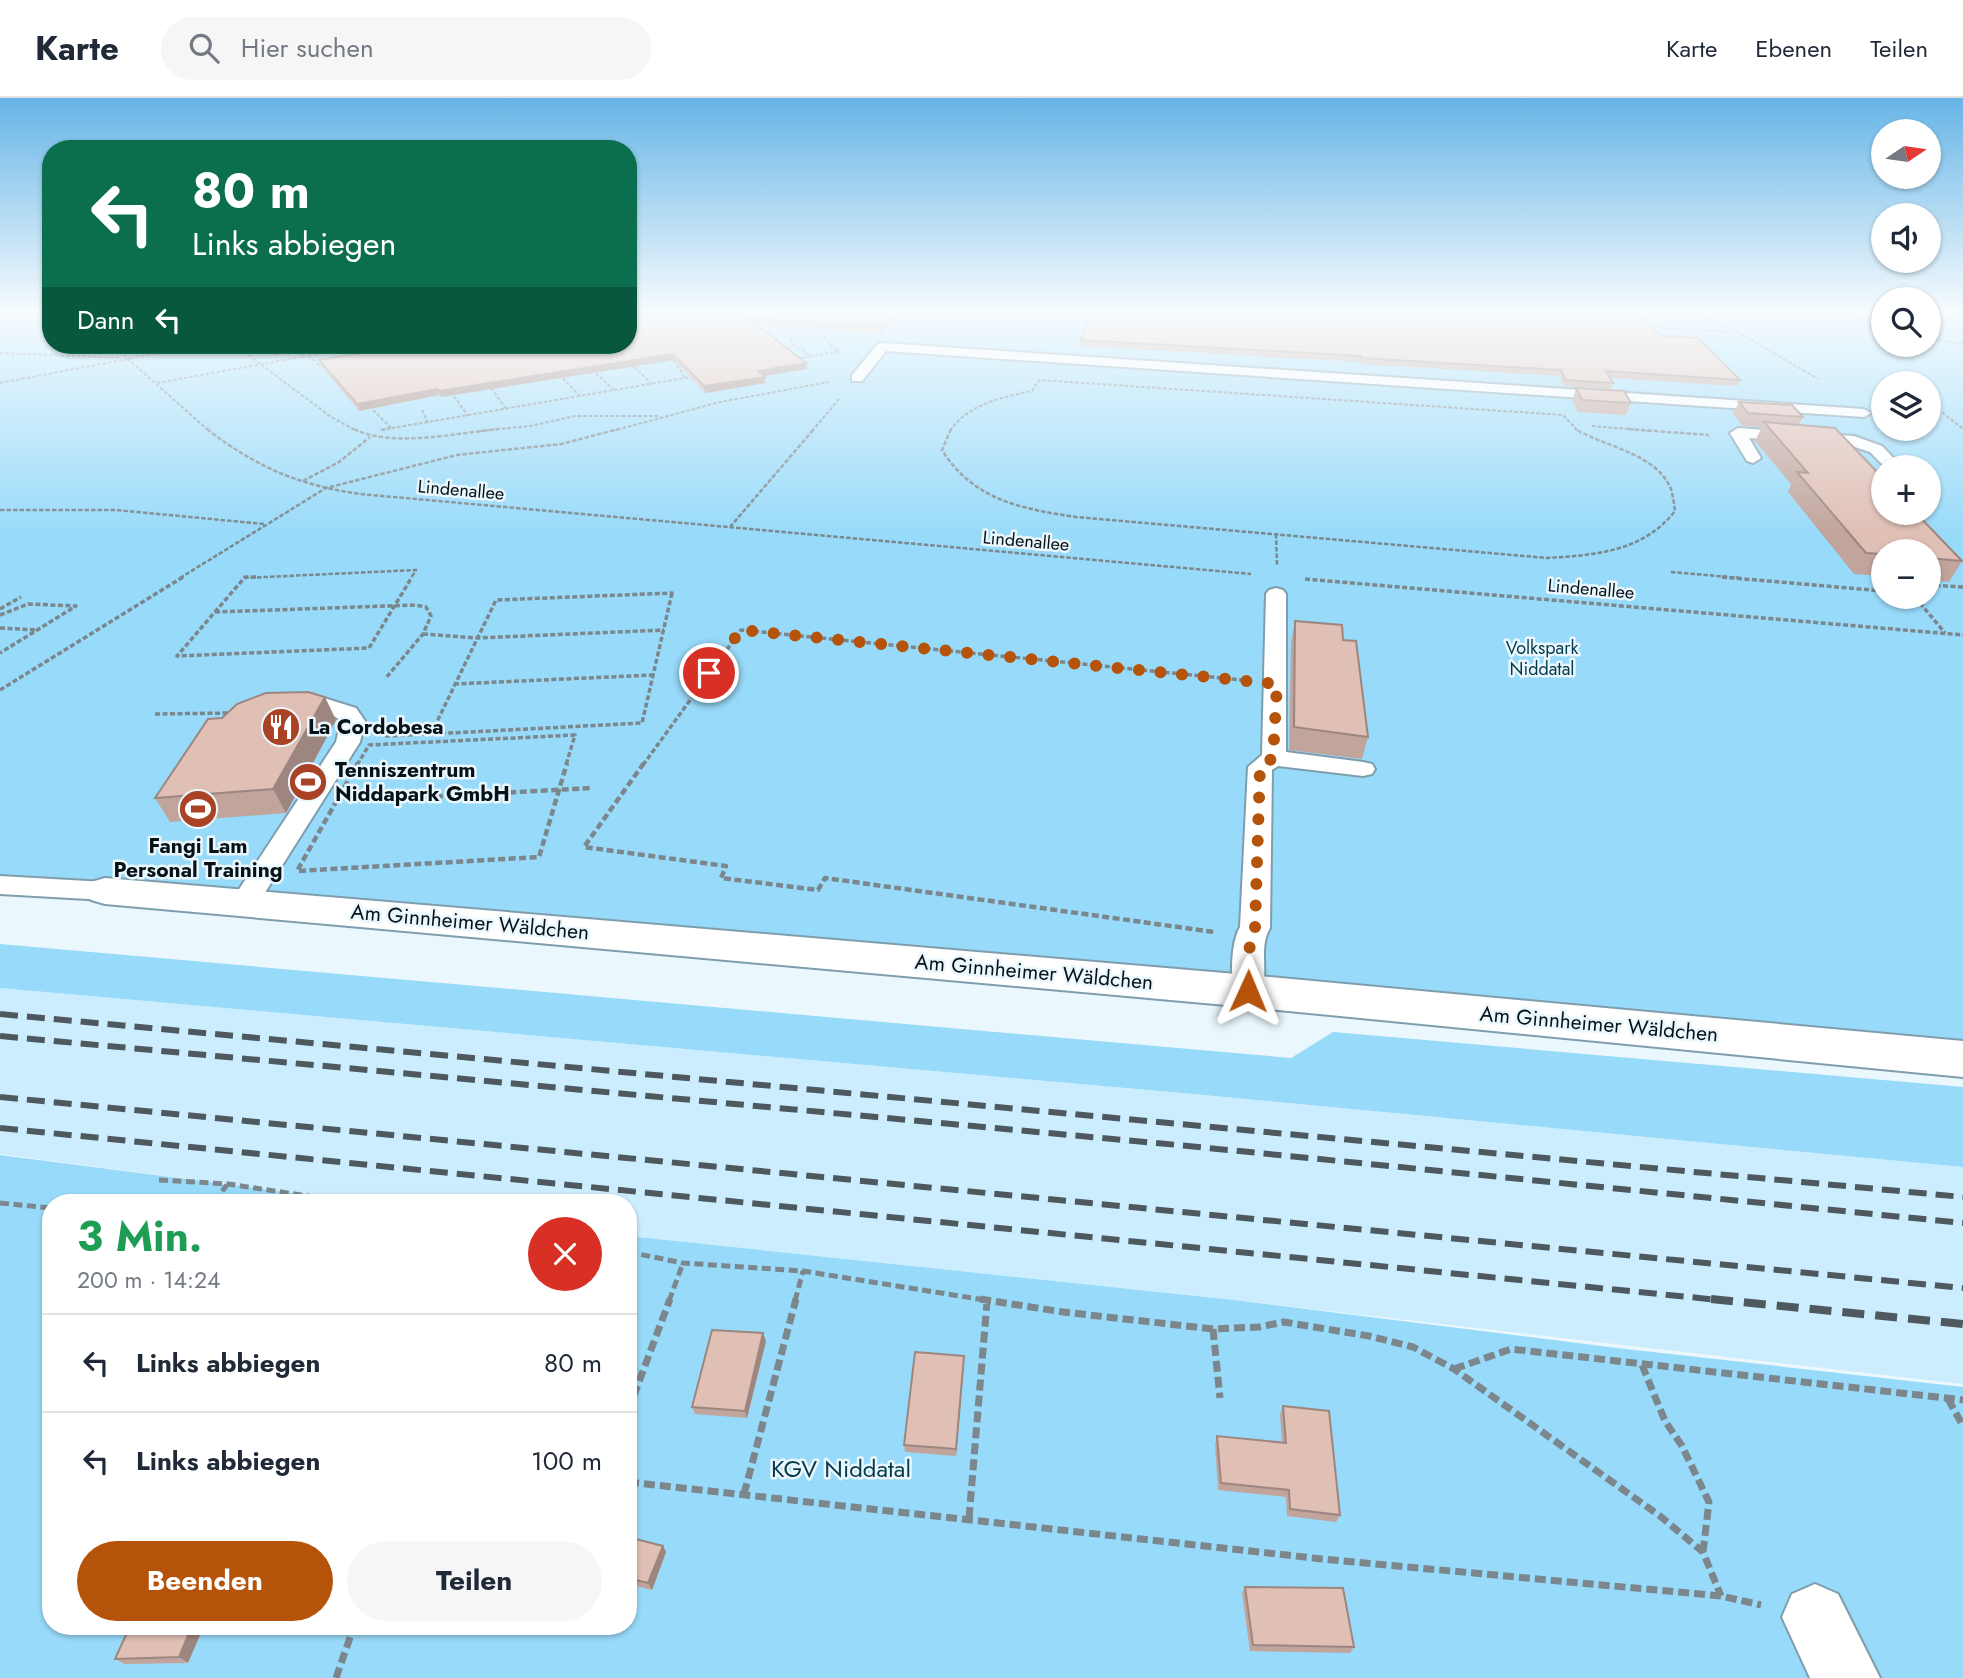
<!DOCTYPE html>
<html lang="de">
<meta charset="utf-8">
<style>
:root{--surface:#fff;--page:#f6f6f7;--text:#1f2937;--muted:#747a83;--line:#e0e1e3;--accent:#b45309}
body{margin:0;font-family:Jost,sans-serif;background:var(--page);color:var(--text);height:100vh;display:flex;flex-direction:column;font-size:26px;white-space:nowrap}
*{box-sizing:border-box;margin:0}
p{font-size:23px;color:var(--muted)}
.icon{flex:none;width:38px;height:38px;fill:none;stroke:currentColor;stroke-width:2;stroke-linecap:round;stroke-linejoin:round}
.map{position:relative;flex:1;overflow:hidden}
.drawer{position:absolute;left:42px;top:1096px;width:595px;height:441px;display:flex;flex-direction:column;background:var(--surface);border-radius:28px;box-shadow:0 2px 5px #0004}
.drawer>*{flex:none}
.top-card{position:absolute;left:42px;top:42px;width:595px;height:214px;border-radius:28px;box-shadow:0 2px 5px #0004;background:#0b6e4f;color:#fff;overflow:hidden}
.needle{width:46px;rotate:77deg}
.tools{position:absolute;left:1871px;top:21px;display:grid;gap:14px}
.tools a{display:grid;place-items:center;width:70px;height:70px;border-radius:50%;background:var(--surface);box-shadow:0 2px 5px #0004;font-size:35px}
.pin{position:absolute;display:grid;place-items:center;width:60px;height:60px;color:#fff;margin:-30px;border:4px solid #fff;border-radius:50%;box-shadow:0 2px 7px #0007}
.me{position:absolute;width:77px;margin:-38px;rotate:1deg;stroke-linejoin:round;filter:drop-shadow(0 0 5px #0008)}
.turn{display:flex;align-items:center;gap:24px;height:147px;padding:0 35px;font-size:32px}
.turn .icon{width:91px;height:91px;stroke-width:2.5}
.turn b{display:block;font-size:49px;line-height:60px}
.then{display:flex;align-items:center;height:66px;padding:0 35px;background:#0003;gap:14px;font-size:26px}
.round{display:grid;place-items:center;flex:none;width:74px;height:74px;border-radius:37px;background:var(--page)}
.overview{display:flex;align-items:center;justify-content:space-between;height:119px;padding:0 35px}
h1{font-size:42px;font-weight:700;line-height:52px;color:#1e9e55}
.primary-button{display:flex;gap:14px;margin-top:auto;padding:14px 35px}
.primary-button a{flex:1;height:80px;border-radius:42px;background:var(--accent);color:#fff;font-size:28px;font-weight:700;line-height:80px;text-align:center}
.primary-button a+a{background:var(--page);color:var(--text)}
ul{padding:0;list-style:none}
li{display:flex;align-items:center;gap:21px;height:98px;padding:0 35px;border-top:2px solid var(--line)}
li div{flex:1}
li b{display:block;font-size:26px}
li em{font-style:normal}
header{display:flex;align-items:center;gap:42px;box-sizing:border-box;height:98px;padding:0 35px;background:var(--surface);border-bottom:2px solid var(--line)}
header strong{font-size:33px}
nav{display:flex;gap:38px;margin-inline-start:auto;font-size:24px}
.search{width:490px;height:63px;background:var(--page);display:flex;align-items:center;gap:18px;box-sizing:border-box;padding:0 24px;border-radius:38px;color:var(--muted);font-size:26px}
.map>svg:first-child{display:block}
</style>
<header>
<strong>Karte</strong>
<div class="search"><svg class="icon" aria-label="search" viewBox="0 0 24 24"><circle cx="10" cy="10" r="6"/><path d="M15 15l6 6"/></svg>Hier suchen</div>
<nav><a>Karte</a><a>Ebenen</a><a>Teilen</a></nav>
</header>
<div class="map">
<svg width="1963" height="1580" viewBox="0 0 1963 1580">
<rect width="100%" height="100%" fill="#eaf7fd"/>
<!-- built -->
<path fill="#ccedfd" d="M 0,890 L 1204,997 L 1963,1069 L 1963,1286 L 1234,1202 L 628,1138 L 628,1104 L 364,1104 L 0,1056 Z"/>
<!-- green -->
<path fill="#98daf9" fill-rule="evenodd" d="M 0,215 L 51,215 L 51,247 L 628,247 L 628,215 L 1883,215 L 1883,247 L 1928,247 L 1929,215 L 1963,215 L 1963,946 L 0,779 ZM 1883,285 L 1928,285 L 1928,331 L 1883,331 ZM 1883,369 L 1928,369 L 1928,415 L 1883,415 ZM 1883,453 L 1928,453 L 1928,499 L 1883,499 Z
M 0,846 L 1291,960 L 1333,934 L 1963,989 L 1963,1069 L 1204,997 L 0,890 Z
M 0,1057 L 364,1104 L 51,1104 L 51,1528 L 628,1528 L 628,1138 L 1234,1202 L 1617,1250 L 1963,1289 L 1963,1580 L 0,1580 Z"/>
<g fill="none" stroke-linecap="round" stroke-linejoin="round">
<!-- lane casing -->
<g stroke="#7f9ead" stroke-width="4">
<path id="lane" d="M 883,245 L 1864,311 L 1871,315 L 1864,319 L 886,253 L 862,283 L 852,283 L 852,277 L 878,246 Z
M 1738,330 L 1854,338 L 1882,348 L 1902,369 L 1885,369 L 1870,354 L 1852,348 L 1749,340 L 1761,360 L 1753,365 L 1747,363 L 1730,335 Z
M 1276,490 L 1283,492 L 1286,496 L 1286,654 L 1363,664 L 1372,666 L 1375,671 L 1372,676 L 1363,678 L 1278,668 L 1272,672 L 1270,830 C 1257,852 1271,879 1259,901 L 1248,904 L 1237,901 C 1229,886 1231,843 1240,829 L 1248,669 L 1262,657 L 1266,496 L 1269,492 Z
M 324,600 L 356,610 L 365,623 L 360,644 L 254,812 L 244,815 L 234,812 L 230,805 L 336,644 L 341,623 C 326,608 303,620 284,615 L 280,610 L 284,605 Z
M 0,778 L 105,784 L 115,786 L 119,793 L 115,800 L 105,802 L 0,796 Z"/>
</g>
<!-- street casing -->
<g stroke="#7f9ead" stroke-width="4">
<path id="street" d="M 105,780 L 1248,877 L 1963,943 L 1963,979 L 1248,909 L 105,806 L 91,802 L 86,793 L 91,784 Z
M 1815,1486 L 1838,1496 L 1880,1580 L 1810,1580 L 1782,1519 L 1792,1496 Z"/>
</g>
<!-- path-far5 -->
<path stroke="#7b878d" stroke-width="2" stroke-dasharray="3.5 2" stroke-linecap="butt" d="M 1696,215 L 1738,234 L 1818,281
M 1844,215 L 1883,228
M 1015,225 L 1022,215
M 1649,229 L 1738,234
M 824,232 L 825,240 L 837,253
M 1928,240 L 1963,246
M 791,241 L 791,245 L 811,258
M 141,247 L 117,251 L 209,333
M 235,247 L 331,319 L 357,333
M 0,255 L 120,260
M 274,257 L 299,252
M 303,258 L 299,252 L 332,247
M 308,258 L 321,268
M 798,261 L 841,253
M 674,262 L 685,280
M 630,265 L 651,285
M 596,275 L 614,292
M 559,276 L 580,298
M 0,285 L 201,247
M 157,285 L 368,247
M 491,290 L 507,312
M 454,298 L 468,318
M 1928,307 L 1934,308 L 1963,331
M 373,312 L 391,330
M 422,312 L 428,325
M 1592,328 L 1651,333
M 381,332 L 696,278
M 480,333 L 530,328 L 575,318 L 659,318
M 612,333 L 720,304 L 829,284
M 812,333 L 840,300
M 950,333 C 968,306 1003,299 1032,293 L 1039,282 L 1563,317 L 1578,333"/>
<!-- path-far4 -->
<path stroke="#7b878d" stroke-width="2.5" stroke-dasharray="4.5 2" stroke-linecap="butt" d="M 207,331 C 256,369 298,387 360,396 L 1251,476
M 354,331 C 392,350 457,335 499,331
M 951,331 L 942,352 C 973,402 1022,411 1076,419 L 1547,460 C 1595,457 1643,454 1675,413 C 1674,406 1673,398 1671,391 C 1656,355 1605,349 1575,331
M 1628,331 L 1709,337
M 381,332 L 388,331
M 303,383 L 339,364 L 370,339
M 0,412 L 116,412 L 264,426
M 730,429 L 814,331
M 1276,436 L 1277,467
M 1671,474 L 1741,480
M 180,480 L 326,390 L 457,357 L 561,346 L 619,331
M 244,480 L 416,472 L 411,480"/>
<!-- path-far3 -->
<path stroke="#7b878d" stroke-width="3.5" stroke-dasharray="5 2.5" stroke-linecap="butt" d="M 256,479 L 245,479 L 177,558 L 369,550 L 412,479
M 1722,479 L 1883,493
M 1305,481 L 1963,537
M 1928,487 L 1963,489
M 672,495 L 642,625 L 431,636 L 496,502 Z
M 1915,499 L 1945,535
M 0,511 L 21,499
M 215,514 L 415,507 L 426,509 L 431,518 L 423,536 L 385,581
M 0,517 L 28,506 L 76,508 L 0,555
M 0,530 L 37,532
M 423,536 L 477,540 L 664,532
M 454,586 L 653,577
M 0,592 L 183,479
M 155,616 L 231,615
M 385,638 L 431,636
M 357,667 L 369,647 L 575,637 L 566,667
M 643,667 L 741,532 L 1242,582"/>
<!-- path-far2 -->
<path stroke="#7b878d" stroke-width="4.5" stroke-dasharray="7 3.5" stroke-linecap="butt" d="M 358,665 L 297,773 L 539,759 L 567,665
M 644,665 L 584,749 L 726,768 L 721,780 L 818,792 L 825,780 L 1214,834
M 352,703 L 591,690"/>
<!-- path-far1 -->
<path stroke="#7b878d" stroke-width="5" stroke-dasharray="9 4.5" stroke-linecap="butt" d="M 159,1082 L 228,1086 L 348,1104
M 214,1104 L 227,1087
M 0,1105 L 51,1110
M 628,1154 L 683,1165 L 803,1173 L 991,1203
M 669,1203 L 683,1165
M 795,1203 L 803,1173"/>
<!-- path -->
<path stroke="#7b878d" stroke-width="7" stroke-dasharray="11 5" stroke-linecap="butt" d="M 980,1201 L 1063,1214 L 1213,1231 L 1259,1229 L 1284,1224 L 1369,1238 L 1413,1249 L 1454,1271 L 1660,1418 L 1703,1454 L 1721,1498
M 1213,1231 L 1220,1300
M 1642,1267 L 1665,1323 L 1682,1348 L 1709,1404 L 1703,1454
M 1454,1271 L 1511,1251 L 1963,1302
M 1948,1301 L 1963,1328
M 628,1313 L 670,1201
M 628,1384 L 1322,1461 L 1721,1498 L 1761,1507
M 744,1396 L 796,1201
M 969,1420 L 987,1204
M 336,1580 L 354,1528"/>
<!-- lane -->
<use href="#lane" fill="#fff" fill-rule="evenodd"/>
<!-- street -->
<use href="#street" fill="#fff" fill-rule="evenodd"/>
<!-- rail-far1 -->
<path stroke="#4e595f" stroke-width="6" stroke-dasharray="18 9" stroke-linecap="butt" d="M 0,916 L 1963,1099
M 0,938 L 1178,1047 L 1963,1125
M 0,999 L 1963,1190
M 0,1030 L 1729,1203"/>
<!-- rail -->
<path stroke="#4e595f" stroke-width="8" stroke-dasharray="22 11" stroke-linecap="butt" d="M 1711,1201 L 1963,1226"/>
</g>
<!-- wall -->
<path fill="#c1a49c" d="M 628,215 L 898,215 L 881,235 L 756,226 L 807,271 L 764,278 L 765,285 L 705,295 L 674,262 L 441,299 L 439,297 L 359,313 L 321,268 L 319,262 Z
M 951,215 L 988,215 L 987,216 Z
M 1660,238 L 1740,282 L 1737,288 L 1610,280 L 1613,285 L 1611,291 L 1564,288 L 1559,278 L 1360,266 L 1359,264 L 1080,248 L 1080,242 Z
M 1576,290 L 1631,305 L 1626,317 L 1578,314 L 1572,302 Z
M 1739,304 L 1803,319 L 1799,327 L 1962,463 L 1949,484 L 1928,482 L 1928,453 L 1883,453 L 1883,478 L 1854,476 L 1788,394 L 1791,386 L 1755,343 L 1762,329 L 1743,328 L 1733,316 Z
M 1295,523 L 1343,542 L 1368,639 L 1362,661 L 1289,652 L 1291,544 Z
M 222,620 L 336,622 L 286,715 L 170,724 L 155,700 Z
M 766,1243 L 747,1320 L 695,1316 L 692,1309 Z
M 964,1258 L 956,1358 L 905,1354 L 904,1347 Z
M 1283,1308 L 1340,1417 L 1336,1424 L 1287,1418 L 1286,1399 L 1218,1392 L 1215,1346 L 1217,1338 L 1282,1345 L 1280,1316 Z
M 628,1439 L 663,1448 L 666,1454 L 652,1492 L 628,1486 Z
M 1245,1489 L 1354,1549 L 1350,1555 L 1250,1553 L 1242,1495 Z
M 130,1528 L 188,1565 L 125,1566 L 115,1561 Z"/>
<!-- shaded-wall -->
<path fill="#9d867f" d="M 893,215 L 898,215 L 881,235 L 881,229 Z
M 673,256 L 674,262 L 441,299 L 439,293 Z
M 806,265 L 807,271 L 759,279 L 758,273 Z
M 765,279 L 765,285 L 705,295 L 704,288 Z
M 437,291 L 439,297 L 359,313 L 357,306 Z
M 325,599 L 336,622 L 286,715 L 273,691 Z
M 763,1235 L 766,1243 L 747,1320 L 745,1313 Z
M 964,1258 L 964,1266 L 956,1358 L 956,1351 Z
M 663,1448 L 666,1454 L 652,1492 L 648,1485 Z
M 192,1528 L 204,1528 L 188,1565 L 179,1559 Z"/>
<!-- building -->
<path fill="#e0bfb5" stroke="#9d867f" stroke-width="2" d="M 628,215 L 893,215 L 881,229 L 748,220 L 806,265 L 758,273 L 765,279 L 704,288 L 673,256 L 439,293 L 437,291 L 357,306 L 319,262 L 410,247 L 628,247 Z
M 1091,215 L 1637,215 L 1660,238 L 1698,240 L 1740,282 L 1606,273 L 1613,285 L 1566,282 L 1561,272 L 1361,260 L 1361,258 L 1080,242 Z
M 1576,290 L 1624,293 L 1631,305 L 1582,302 Z
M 1739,304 L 1792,307 L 1803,319 L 1748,315 Z
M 1764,324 L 1835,330 L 1883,380 L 1883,415 L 1916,415 L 1962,463 L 1928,460 L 1928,453 L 1883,453 L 1883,456 L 1866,455 L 1797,374 L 1808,375 Z
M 1295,523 L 1342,527 L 1343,542 L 1356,543 L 1368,639 L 1294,629 Z
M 308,594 L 325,599 L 273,691 L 155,700 L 208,621 L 222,620 L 237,606 L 266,595 Z
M 712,1232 L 763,1235 L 745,1313 L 692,1309 Z
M 915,1254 L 964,1258 L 956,1351 L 904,1347 Z
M 1283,1308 L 1329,1313 L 1340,1417 L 1290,1411 L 1289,1392 L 1221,1385 L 1217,1338 L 1286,1345 Z
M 628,1439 L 663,1448 L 648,1485 L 628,1480 Z
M 1245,1489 L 1343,1490 L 1354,1549 L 1253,1547 Z
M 130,1528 L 192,1528 L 179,1559 L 115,1561 Z"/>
<!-- sky -->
<linearGradient id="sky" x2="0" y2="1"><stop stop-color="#66b5e6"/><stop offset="0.49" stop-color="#f6fbfe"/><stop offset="1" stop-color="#f6fbfe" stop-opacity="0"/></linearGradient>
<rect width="1963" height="436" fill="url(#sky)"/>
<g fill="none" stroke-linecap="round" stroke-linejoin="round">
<!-- route -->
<path stroke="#b45309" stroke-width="12" stroke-dasharray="0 21.6" d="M 709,575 L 741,532 L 1277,586 L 1273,660 L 1260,669 L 1255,830 L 1250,839 L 1248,893"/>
</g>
<!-- icons -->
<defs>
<g id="restaurant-disc" transform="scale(2.0125)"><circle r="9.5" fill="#aa4225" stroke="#eaf7fd"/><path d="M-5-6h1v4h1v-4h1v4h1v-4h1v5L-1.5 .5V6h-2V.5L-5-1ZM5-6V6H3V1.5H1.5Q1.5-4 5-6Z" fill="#fff"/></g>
<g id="stadium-disc" transform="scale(2.0125)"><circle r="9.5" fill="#aa4225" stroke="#eaf7fd"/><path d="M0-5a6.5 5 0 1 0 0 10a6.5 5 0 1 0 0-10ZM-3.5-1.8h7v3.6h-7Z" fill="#fff"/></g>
</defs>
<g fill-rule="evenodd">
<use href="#restaurant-disc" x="281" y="629"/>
<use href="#stadium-disc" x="308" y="684"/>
<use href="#stadium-disc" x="198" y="711"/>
</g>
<g text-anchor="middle" stroke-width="5" stroke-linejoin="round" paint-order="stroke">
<!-- far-street labels -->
<g font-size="18" fill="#071218" stroke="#eaf7fd">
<text transform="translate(461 392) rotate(5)" y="6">Lindenallee</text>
<text transform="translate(1026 443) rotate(5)" y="6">Lindenallee</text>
<text transform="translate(1591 491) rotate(5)" y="6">Lindenallee</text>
</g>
<!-- far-park labels -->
<g font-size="18" fill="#05394c" stroke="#eaf7fd">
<text x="1542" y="556">Volkspark<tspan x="1542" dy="21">Niddatal</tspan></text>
</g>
<!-- poi labels -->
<g font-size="21" font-weight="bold" fill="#071218" stroke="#eaf7fd" text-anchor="start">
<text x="308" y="636">La Cordobesa</text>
<text x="335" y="679">Tenniszentrum<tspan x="335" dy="24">Niddapark GmbH</tspan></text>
<text x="198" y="755" text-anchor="middle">Fangi Lam<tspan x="198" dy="24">Personal Training</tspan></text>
</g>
<!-- street labels -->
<g font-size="21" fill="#071218" stroke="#eaf7fd">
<text transform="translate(470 824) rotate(5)" y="7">Am Ginnheimer Wäldchen</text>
<text transform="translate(1034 874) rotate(5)" y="7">Am Ginnheimer Wäldchen</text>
<text transform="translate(1599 926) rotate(5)" y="7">Am Ginnheimer Wäldchen</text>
</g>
<!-- near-park labels -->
<g font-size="24" fill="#05394c" stroke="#eaf7fd">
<text x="841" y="1379">KGV Niddatal</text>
</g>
</g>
</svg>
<div class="tools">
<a><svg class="needle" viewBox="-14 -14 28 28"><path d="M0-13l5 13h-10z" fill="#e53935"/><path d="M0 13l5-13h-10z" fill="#747a83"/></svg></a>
<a><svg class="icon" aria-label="sound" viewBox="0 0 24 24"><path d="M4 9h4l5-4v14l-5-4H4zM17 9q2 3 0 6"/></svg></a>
<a><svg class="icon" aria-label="search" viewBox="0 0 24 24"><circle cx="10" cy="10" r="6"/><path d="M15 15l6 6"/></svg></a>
<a><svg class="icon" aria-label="layers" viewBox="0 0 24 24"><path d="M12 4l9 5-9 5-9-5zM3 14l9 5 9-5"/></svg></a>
<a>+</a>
<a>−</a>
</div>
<div class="pin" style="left:709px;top:575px;background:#d93025"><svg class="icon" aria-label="arrive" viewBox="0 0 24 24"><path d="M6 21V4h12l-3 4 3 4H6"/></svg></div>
<svg class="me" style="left:1248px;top:893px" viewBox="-20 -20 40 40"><path d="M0-17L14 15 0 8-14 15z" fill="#b45309" stroke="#fff" stroke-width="4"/></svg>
<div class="top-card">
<div class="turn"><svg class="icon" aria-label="left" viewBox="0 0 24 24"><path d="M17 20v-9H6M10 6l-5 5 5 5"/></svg><div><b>80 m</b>Links abbiegen</div></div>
<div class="then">Dann<svg class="icon" aria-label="left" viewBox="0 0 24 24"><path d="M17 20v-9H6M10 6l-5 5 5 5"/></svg></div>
</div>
<section class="drawer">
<div class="overview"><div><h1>3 Min.</h1><p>200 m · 14:24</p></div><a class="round" style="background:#d93025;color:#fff"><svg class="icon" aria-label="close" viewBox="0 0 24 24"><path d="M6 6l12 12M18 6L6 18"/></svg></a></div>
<ul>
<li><svg class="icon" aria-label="left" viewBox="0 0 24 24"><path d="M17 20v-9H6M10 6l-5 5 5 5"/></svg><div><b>Links abbiegen</b></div><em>80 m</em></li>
<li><svg class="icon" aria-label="left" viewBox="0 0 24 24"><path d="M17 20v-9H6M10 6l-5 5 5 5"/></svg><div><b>Links abbiegen</b></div><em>100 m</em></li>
</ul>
<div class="primary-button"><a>Beenden</a><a>Teilen</a></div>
</section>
</div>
